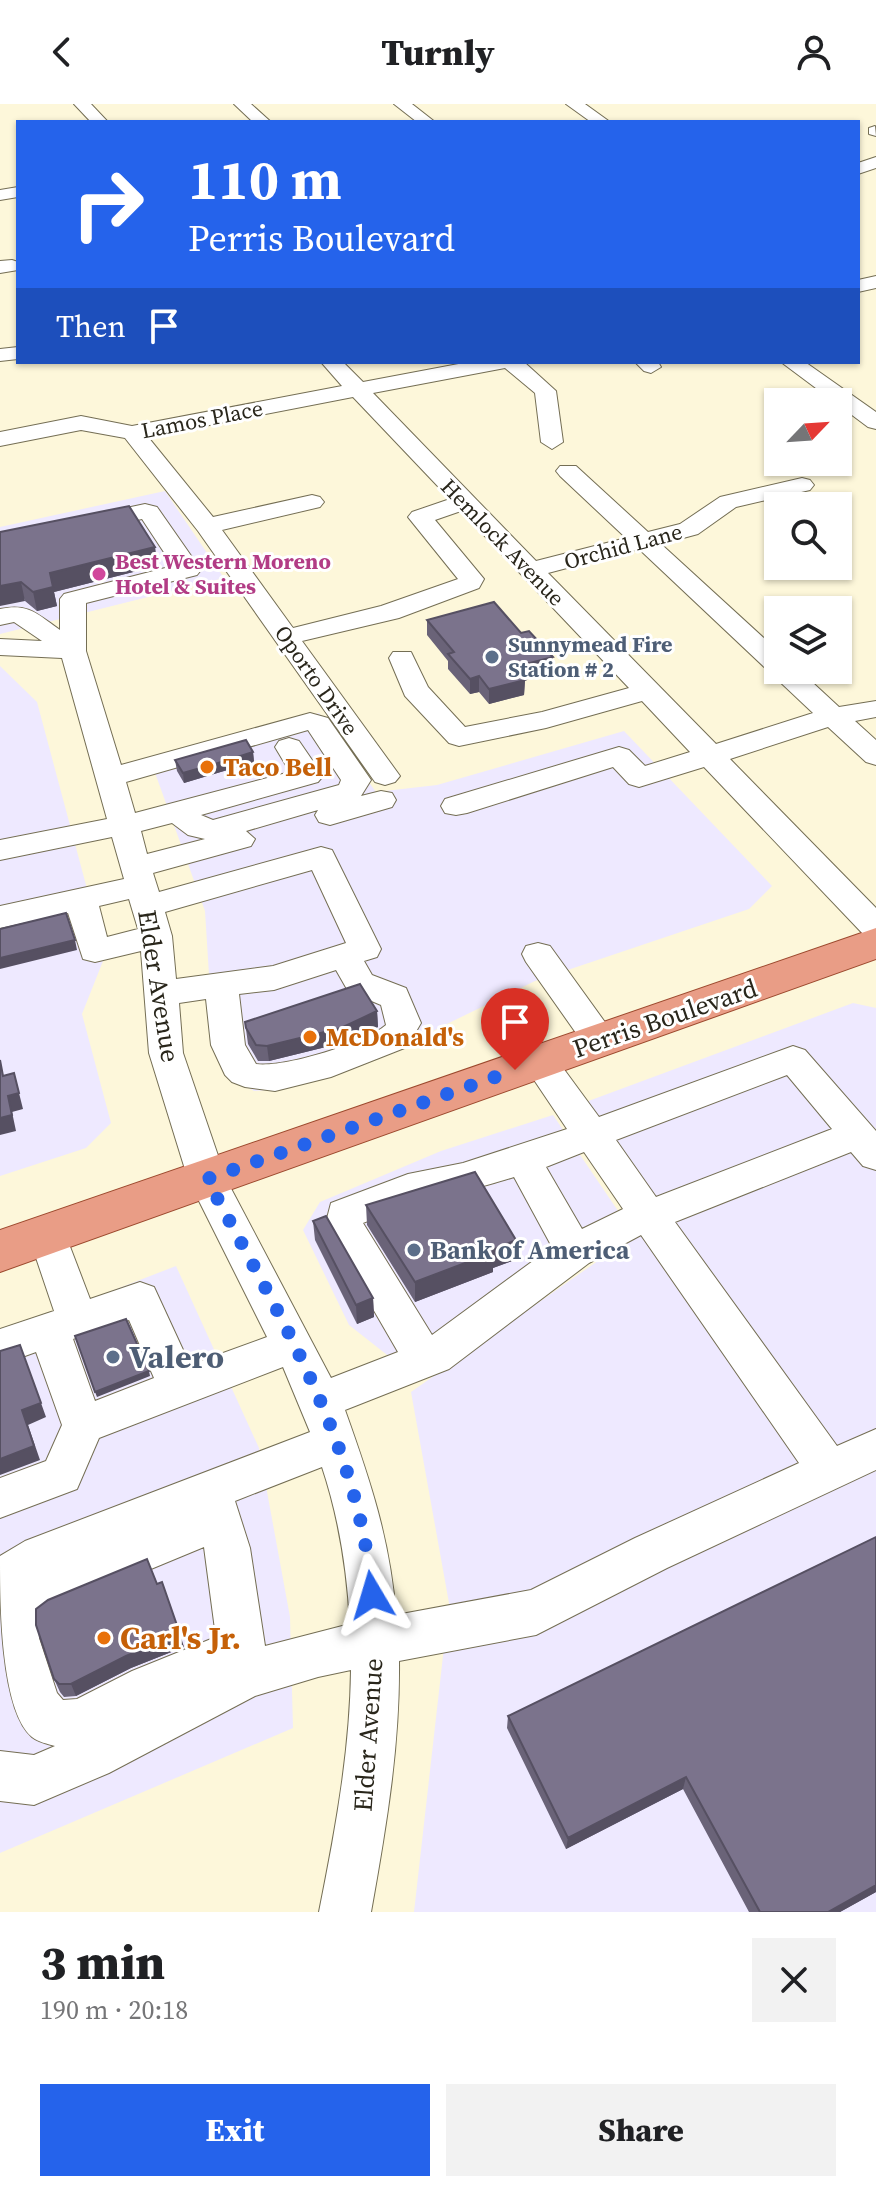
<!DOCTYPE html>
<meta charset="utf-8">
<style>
:root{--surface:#fff;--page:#f2f2f2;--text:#202124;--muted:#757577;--accent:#2563eb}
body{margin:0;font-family:"Source Serif 4",serif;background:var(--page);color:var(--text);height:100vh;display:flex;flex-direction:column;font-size:30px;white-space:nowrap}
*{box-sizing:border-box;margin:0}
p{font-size:26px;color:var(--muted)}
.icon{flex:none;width:44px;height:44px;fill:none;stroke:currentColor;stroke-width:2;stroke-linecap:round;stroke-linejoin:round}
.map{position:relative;height:1808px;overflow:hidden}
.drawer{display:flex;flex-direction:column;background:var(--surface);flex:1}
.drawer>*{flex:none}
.banner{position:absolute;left:16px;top:16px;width:844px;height:244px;border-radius:0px;box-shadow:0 2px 6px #0004;background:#2563eb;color:#fff;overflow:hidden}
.needle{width:52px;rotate:65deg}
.tools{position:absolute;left:764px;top:284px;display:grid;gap:16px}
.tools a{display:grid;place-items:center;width:88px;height:88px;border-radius:0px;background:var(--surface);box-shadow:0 2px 6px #0004;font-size:40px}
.pin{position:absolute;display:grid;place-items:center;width:68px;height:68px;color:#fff;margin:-82px -34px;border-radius:50% 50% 50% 0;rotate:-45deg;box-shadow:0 0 8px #0007}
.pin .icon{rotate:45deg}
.me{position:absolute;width:88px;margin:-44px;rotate:353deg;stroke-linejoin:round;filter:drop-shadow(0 0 6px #0008)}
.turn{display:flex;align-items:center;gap:28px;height:168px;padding:0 40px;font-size:36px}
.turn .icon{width:104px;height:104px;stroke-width:2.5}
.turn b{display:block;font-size:56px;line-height:68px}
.then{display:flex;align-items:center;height:76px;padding:0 40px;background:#0003;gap:16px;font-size:30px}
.round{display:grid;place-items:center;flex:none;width:84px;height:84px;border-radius:0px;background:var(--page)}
.head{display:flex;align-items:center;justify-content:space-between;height:136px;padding:0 40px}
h1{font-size:48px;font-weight:800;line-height:60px}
.button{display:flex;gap:16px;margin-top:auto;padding:16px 40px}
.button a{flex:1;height:92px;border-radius:0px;background:var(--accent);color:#fff;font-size:32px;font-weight:800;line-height:92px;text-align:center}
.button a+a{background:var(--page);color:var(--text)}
header{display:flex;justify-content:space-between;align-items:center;height:104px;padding:0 40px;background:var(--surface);font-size:36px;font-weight:800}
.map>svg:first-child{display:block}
</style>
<header><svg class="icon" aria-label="back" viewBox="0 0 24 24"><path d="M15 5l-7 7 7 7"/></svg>Turnly<svg class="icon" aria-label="person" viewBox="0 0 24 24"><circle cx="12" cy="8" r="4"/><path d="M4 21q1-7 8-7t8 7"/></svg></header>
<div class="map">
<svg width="876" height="1808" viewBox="0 0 876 1808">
<rect width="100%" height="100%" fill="#fdf7da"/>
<!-- commercial -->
<path fill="#eee9ff" d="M 165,387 L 224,474 L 0,530 L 0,423 Z
M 0,562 L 37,598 L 105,852 L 82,910 L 111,1019 L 86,1044 L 0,1072 Z
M 319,609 L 376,688 L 437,681 L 624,627 L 772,782 L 749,805 L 535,877 L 410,938 L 282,985 L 254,987 L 232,974 L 213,934 L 205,807 L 150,655 Z
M 853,899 L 876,904 L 876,1808 L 414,1808 L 449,1499 L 411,1288 L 639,1128 L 556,1009 Z
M 553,1011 L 631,1126 L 419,1276 L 349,1221 L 303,1126 L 320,1098 L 441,1047 Z
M 176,1162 L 259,1344 L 290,1513 L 293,1624 L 0,1749 L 0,1230 Z"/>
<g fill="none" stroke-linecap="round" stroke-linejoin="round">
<!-- minor casing -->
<g stroke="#746e54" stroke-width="2">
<path id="minor" d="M 74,0 L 91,0 L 108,18 L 91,18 Z
M 234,0 L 251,0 L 271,18 L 253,18 Z
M 394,0 L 412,0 L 435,18 L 417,18 Z
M 566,0 L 585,0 L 610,18 L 591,18 Z
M 875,22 L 876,32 L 869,30 L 869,24 Z
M 876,53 L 876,64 L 858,70 L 858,59 Z
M 18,83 L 18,93 L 0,96 L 0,86 Z
M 12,156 L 18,158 L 18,166 L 0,169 L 0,157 Z
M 876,172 L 876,184 L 858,188 L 858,176 Z
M 18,243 L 18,255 L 0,257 L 0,245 Z
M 321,258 L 343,258 L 363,278 L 469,258 L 524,258 L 556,287 L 563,338 L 552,345 L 541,338 L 535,289 L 505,264 L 373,289 L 536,457 L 626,434 L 560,372 L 556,367 L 560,362 L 576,362 L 648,428 L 680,420 L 720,393 L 802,374 L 810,376 L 814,381 L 810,386 L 736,403 L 698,430 L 661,440 L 778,547 L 778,566 L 799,566 L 839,603 L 876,597 L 876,613 L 855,617 L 876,636 L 876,661 L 866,658 L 828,623 L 730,655 L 876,804 L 876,835 L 865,832 L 704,663 L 639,683 L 629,680 L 613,663 L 467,709 L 456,711 L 445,709 L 441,702 L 445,695 L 619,643 L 629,646 L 645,662 L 690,648 L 642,597 L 546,624 L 459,642 L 449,639 L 405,592 L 389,554 L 393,548 L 411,548 L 428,583 L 465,623 L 542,608 L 629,584 L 461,407 L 435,416 L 484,475 L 479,484 L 399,514 L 302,537 L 400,672 L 395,678 L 385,681 L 375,678 L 198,427 L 125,334 L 81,326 L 0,342 L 0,328 L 81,312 L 132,322 L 342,282 ZM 353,293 L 450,395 L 412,408 L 408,413 L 458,475 L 381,502 L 293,524 L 222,426 L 320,403 L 324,398 L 320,393 L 312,391 L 213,413 L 148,333 ZM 639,445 L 813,609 L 716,640 L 548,469 Z
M 635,258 L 658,258 L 661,263 L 651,269 L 644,267 Z
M 781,258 L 805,258 L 876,308 L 876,325 L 868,323 Z
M 145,400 L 157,403 L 201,466 L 197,471 L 86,499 L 86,547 L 121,661 L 310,609 L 328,614 L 371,676 L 361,692 L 381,687 L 392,689 L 396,696 L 392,703 L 330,721 L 319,718 L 315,711 L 318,706 L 246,727 L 255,735 L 251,742 L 153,769 L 159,788 L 321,743 L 332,746 L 381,845 L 377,853 L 364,857 L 372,871 L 406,884 L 421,919 L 407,943 L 331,973 L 275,987 L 245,983 L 232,978 L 225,971 L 211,941 L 206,895 L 179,899 L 183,949 L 226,1075 L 331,1274 L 398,1248 L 325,1122 L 331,1099 L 408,1070 L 463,1059 L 567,1025 L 522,958 L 528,949 L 540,945 L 552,949 L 599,1013 L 793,942 L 805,946 L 876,1027 L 876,1066 L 863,1062 L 851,1048 L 675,1118 L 837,1342 L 876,1325 L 876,1366 L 667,1464 L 536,1531 L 399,1557 C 400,1642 386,1725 371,1808 L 319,1808 C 335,1728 350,1648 351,1566 L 318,1573 L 255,1592 L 109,1669 L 34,1701 L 0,1697 L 0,1647 L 34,1651 L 55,1642 C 48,1640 38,1638 32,1633 C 0,1606 0,1495 0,1452 L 25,1437 L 310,1328 L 283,1263 L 99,1334 L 77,1385 L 0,1414 L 0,1374 L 46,1357 L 62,1321 L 36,1248 L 0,1261 L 0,1225 L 54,1207 L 28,1130 L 33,1119 L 47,1114 L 61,1119 L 90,1195 L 140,1178 L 154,1183 L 190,1261 L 267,1233 L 188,1075 L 149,949 L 141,847 L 95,858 L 83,855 L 68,809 L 0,824 L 0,802 L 124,775 L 112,733 L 0,756 L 0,736 L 107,715 L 62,554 L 0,551 L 0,535 L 42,537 L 14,518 L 0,521 L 0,505 C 29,499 37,510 60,526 L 60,495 L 64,490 L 173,462 L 142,415 L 0,445 L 0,431 ZM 308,626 L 341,676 L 339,681 L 213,716 L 201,711 L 318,678 L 323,672 L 299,637 L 289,634 L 279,637 L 275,643 L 290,668 L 135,709 L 126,678 ZM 172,719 L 188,731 L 205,735 L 147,750 L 141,727 ZM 312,766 L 346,839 L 273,862 L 176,875 L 172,832 L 165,808 ZM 129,795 L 138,825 L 107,833 L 99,802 ZM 336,866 L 348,887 L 381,901 L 386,921 C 365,939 284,964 256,960 L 245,941 L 239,890 L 274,886 ZM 787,971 L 832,1025 L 656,1093 L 616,1036 ZM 584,1048 L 623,1105 L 582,1125 L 546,1063 ZM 514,1073 L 552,1143 L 432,1231 L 363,1119 C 413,1099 463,1089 514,1073 ZM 641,1131 L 799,1359 L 635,1434 L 531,1486 L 396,1511 C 390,1435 370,1376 345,1306 L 449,1265 L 589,1159 ZM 129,1216 L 154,1274 L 95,1297 L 73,1235 ZM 322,1363 C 339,1414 347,1465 350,1520 L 265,1542 L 250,1444 L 235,1397 ZM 204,1443 L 216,1533 L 132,1567 L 77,1595 L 63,1596 L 57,1589 L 39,1534 L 38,1517 L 52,1506 Z
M 538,839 L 550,842 L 612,928 L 617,937 L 612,946 L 600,950 L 588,946 L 526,858 L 522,850 L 526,842 Z"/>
</g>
<!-- major casing -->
<g stroke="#9c492d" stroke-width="2">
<path id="major" d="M 876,824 L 876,855 L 0,1168 L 0,1126 Z"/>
</g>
<!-- minor -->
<use href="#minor" fill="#fff" fill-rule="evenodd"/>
<!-- major -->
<use href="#major" fill="#e99d86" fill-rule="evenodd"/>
</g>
<!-- wall -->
<path fill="#6a6378" d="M 0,428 L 155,443 L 157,462 L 54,488 L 57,502 L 37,507 L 25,497 Z
M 427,516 L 521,529 L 553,553 L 552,568 L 525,576 L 524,591 L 489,600 L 479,588 L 470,590 L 448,565 L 448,557 L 427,531 Z
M 253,648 L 254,658 L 184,679 L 177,667 L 175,656 Z
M 377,907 L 378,923 L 342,939 L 269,957 L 258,957 L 248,940 L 245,918 Z
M 366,1101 L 515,1156 L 493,1164 L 493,1168 L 415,1198 L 367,1121 Z
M 313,1117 L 373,1194 L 374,1213 L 357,1220 L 315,1136 Z
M 876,1433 L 876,1788 L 840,1808 L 749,1808 L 683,1685 L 566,1745 L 507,1624 L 508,1612 Z
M 157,1480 L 184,1543 L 131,1564 L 76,1592 L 64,1593 L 60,1588 L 54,1575 Z"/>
<!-- shaded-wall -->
<path fill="#565062" d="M 155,443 L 157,462 L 54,488 L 57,502 L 37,507 L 33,488 L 50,469 Z
M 21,478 L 25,497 L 0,502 L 0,482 Z
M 553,553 L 552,568 L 513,579 L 514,563 Z
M 479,572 L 479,588 L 470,590 L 470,575 Z
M 525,576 L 524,591 L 489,600 L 489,585 Z
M 253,648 L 254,658 L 184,679 L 183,669 Z
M 75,836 L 77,846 L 0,865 L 0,854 Z
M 377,907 L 378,923 L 342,939 L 269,957 L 267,942 Z
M 14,969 L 23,1005 L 12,1008 L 16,1027 L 0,1031 L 0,1014 Z
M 516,1136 L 515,1156 L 493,1164 L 493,1168 L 415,1198 L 415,1178 Z
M 373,1194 L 374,1213 L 357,1220 L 356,1201 Z
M 149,1267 L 150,1272 L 97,1293 L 95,1288 Z
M 41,1299 L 46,1313 L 28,1321 L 40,1356 L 0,1371 L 0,1355 L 22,1306 Z
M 180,1530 L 184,1543 L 131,1564 L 76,1592 L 71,1580 L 126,1552 Z
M 686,1673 L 683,1685 L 566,1745 L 568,1734 Z
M 876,1781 L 876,1788 L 840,1808 L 828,1808 Z"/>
<!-- building -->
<path fill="#7b738c" stroke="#565062" stroke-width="2" d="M 129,402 L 155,443 L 50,469 L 53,483 L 33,488 L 21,478 L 0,482 L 0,428 Z
M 494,498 L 521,529 L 529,527 L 553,553 L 514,563 L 525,576 L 489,585 L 479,572 L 470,575 L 448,550 L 454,548 L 427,516 Z
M 246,636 L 253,648 L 225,657 L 183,669 L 175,656 Z
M 66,809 L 75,836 L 0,854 L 0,825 Z
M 360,880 L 377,907 L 341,924 L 267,942 L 256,941 L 246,924 L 245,918 Z
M 0,956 L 3,972 L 14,969 L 19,989 L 8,992 L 12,1011 L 0,1014 Z
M 475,1068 L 516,1136 L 492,1146 L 494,1148 L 415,1178 L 366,1101 Z
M 326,1112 L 373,1194 L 356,1201 L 313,1117 Z
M 126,1215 L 149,1267 L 95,1288 L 75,1232 Z
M 20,1241 L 41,1299 L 22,1306 L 34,1342 L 0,1355 L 0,1247 Z
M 876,1433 L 876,1781 L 828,1808 L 760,1808 L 686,1673 L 568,1734 L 508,1612 Z
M 147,1455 L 157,1480 L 162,1478 L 180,1530 L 126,1552 L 71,1580 L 59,1580 L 54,1575 L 36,1521 L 36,1505 L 48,1496 Z"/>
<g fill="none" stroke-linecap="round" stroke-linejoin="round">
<!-- route -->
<path stroke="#2563eb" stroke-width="14" stroke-dasharray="0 25.2" d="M 372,1491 C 360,1340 276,1206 207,1075 L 515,966"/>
</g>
<!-- markers -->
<circle fill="#d1479c" stroke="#fff" stroke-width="3" cx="99" cy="470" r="8"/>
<g fill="#5c6f8a" stroke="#fff" stroke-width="3">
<circle cx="492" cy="553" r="8"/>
<circle cx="414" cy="1146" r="8"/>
<circle cx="113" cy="1253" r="8"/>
</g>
<g fill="#e8710a" stroke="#fff" stroke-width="3">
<circle cx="207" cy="663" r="8"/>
<circle cx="310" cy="933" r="8"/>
<circle cx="104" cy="1534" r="8"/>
</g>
<g text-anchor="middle" stroke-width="6" stroke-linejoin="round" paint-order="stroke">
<!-- far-street labels -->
<g font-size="22" fill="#29261b" stroke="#fff">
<text transform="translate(202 315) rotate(-11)" y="8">Lamos Place</text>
<text transform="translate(503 438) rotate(46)" y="8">Hemlock Avenue</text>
<text transform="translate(623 442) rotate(-15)" y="8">Orchid Lane</text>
<text transform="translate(317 576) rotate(55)" y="8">Oporto Drive</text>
</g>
<!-- far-hotel labels -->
<g font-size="22" font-weight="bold" fill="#b23c85" stroke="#fff" text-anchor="start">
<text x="115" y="465">Best Western Moreno<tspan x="115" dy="25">Hotel &amp; Suites</tspan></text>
</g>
<!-- far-service labels -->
<g font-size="22" font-weight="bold" fill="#4e5e75" stroke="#fff" text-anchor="start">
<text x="508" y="548">Sunnymead Fire<tspan x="508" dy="25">Station # 2</tspan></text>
</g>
<!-- food labels -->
<g font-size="26" font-weight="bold" fill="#c56008" stroke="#fff" text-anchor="start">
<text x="223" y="672">Taco Bell</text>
<text x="326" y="942">McDonald's</text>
</g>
<!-- street labels -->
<g font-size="26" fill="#29261b" stroke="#fff">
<text transform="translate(159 882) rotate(81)" y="9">Elder Avenue</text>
<text transform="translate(665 914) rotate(-19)" y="9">Perris Boulevard</text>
<text transform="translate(368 1631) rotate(-86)" y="9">Elder Avenue</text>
</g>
<!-- service labels -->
<g font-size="26" font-weight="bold" fill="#4e5e75" stroke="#fff" text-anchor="start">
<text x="430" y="1155">Bank of America</text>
</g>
<!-- near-service labels -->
<g font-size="32" font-weight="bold" fill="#4e5e75" stroke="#fff" text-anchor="start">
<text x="129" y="1264">Valero</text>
</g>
<!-- near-food labels -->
<g font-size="32" font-weight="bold" fill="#c56008" stroke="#fff" text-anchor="start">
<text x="120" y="1545">Carl's Jr.</text>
</g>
</g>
</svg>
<div class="tools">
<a><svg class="needle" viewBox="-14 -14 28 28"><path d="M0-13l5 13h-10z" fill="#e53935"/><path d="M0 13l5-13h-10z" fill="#757577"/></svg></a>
<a><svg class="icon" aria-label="search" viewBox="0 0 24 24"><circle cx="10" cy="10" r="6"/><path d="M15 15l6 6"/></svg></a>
<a><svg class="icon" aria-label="layers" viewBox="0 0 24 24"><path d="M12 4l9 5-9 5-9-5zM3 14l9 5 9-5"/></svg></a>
</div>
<div class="pin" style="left:515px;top:966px;background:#d93025"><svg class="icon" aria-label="arrive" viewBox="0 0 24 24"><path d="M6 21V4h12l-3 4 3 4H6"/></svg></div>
<svg class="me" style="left:372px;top:1491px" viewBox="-20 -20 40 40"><path d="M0-17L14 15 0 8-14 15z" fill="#2563eb" stroke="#fff" stroke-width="4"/></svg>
<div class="banner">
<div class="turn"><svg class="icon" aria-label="right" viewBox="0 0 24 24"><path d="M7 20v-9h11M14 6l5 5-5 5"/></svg><div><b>110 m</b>Perris Boulevard</div></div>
<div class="then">Then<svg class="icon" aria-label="arrive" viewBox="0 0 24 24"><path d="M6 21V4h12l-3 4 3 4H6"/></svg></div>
</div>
</div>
<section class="drawer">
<div class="head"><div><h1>3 min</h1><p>190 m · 20:18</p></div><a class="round"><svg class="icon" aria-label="close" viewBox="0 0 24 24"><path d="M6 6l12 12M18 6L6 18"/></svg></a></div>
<div class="button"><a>Exit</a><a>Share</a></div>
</section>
